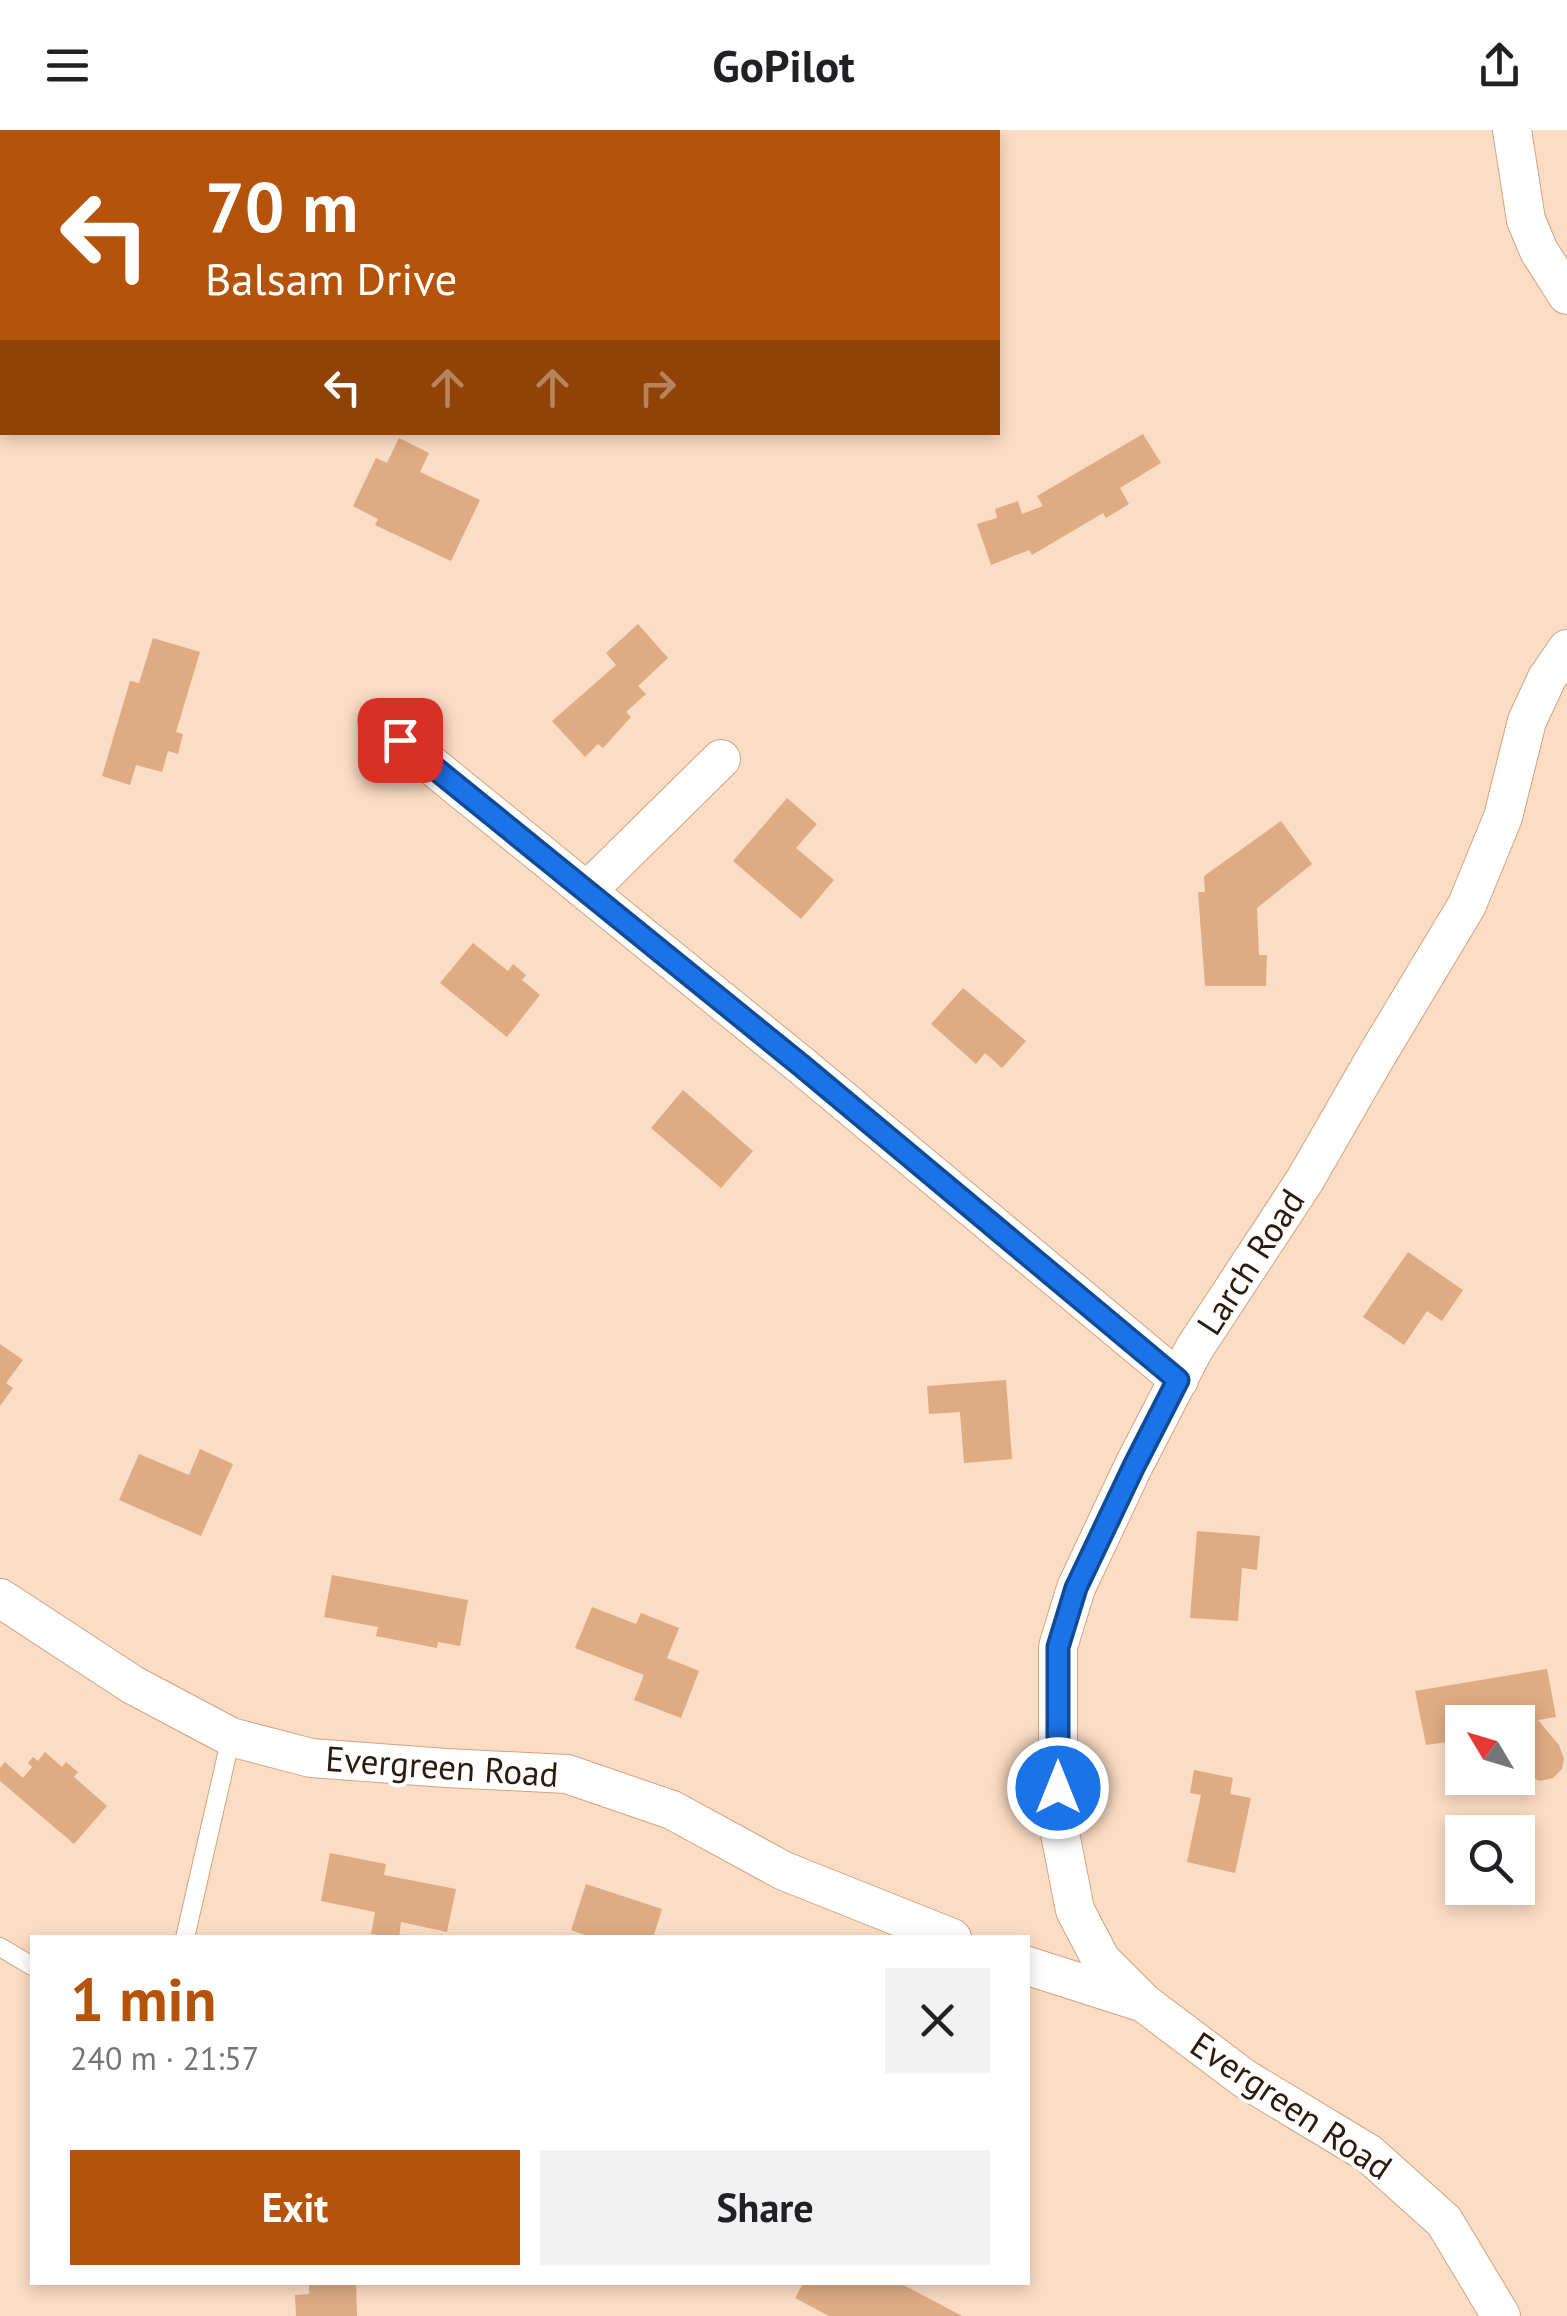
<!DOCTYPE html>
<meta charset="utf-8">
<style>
:root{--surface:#fff;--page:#f2f2f2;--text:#202124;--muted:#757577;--accent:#b45309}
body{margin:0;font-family:"PT Sans",sans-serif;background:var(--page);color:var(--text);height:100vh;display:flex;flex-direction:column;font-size:38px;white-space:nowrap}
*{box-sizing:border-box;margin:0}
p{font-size:32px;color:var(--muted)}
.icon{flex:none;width:55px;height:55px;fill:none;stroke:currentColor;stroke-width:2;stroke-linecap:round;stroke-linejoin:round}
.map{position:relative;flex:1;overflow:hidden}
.details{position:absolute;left:30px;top:1805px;width:1000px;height:350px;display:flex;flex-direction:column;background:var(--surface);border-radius:0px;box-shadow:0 5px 15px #0003}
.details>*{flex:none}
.hud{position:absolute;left:0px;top:0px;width:1000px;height:305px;box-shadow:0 5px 15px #0003;background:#b45309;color:#fff;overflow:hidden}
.needle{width:65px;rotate:308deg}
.controls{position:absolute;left:1445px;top:1575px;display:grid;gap:20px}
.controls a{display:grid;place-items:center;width:90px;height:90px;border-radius:0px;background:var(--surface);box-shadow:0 5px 15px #0003;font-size:50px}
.pin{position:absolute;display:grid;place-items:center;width:85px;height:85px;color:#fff;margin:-42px;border-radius:20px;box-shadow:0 5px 15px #0006}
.me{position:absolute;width:110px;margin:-55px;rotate:0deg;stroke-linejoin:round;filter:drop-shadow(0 0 8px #0008)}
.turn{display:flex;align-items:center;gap:35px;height:210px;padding:0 40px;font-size:45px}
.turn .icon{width:130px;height:130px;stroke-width:2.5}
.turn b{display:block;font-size:70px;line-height:85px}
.lanes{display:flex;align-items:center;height:95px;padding:0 40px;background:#0003;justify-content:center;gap:50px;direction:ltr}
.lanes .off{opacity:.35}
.round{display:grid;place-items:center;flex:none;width:105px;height:105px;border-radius:0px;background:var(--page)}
.headline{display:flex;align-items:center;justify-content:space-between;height:170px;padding:0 40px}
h1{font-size:60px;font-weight:700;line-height:75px;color:var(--accent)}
.primary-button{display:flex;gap:20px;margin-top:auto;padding:20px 40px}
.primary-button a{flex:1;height:115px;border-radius:0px;background:var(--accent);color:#fff;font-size:40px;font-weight:700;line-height:115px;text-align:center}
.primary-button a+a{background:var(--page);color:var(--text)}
header{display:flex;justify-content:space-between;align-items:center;height:130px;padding:0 40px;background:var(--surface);font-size:45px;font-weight:700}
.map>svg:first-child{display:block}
</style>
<header><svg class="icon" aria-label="menu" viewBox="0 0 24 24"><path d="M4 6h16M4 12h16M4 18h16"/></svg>GoPilot<svg class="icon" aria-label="share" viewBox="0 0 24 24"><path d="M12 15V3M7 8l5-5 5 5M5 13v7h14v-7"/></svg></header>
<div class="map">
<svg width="1567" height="2186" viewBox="0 0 1567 2186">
<rect width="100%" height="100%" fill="#fbdcc4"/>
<!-- building -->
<path fill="#deab83" d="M 1143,304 L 1161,333 L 1120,358 L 1129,374 L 1106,388 L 1103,383 L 1032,425 L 1029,420 L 991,435 L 977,394 L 997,388 L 995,379 L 1018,371 L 1022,384 L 1043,376 L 1037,366 Z
M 399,308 L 429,323 L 420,342 L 480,370 L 451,431 L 375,395 L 378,389 L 353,376 L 376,328 L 387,333 Z
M 638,494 L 668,528 L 638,556 L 646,564 L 626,582 L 631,587 L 603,618 L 598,614 L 585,627 L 552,591 L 616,535 L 606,523 Z
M 153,508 L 200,522 L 176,602 L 183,604 L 178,624 L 168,621 L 162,642 L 136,635 L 130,655 L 102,646 L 130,551 L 139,553 Z
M 787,668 L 817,694 L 796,718 L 834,750 L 801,789 L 733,731 Z
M 1281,691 L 1312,734 L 1257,778 L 1259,825 L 1267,825 L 1266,856 L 1205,856 L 1198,762 L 1205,762 L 1204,746 Z
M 473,813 L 508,841 L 513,834 L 526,845 L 522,850 L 540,865 L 507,907 L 440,853 Z
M 963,858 L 1026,911 L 1002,938 L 985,923 L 976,934 L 931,894 Z
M 683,960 L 753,1021 L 721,1058 L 651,998 Z
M 1408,1122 L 1463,1160 L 1442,1191 L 1427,1181 L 1404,1215 L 1363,1187 Z
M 0,1214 L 23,1230 L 6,1253 L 13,1258 L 0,1276 Z
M 1006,1250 L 1012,1329 L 964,1333 L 960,1282 L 929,1284 L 927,1256 Z
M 200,1319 L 233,1334 L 201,1406 L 119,1370 L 139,1324 L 189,1345 Z
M 1197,1401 L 1260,1406 L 1257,1440 L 1242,1438 L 1238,1491 L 1190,1488 Z
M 332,1445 L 468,1470 L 460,1516 L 438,1512 L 437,1518 L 376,1506 L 378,1497 L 324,1487 Z
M 592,1477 L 636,1494 L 641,1483 L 679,1498 L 667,1528 L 699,1541 L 681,1588 L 634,1570 L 644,1545 L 575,1518 Z
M 1547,1539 L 1556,1587 L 1538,1590 L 1559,1615 L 1564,1629 L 1562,1639 L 1553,1648 L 1540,1651 L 1528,1646 L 1524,1652 L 1518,1647 L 1518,1592 L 1462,1592 L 1462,1610 L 1426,1615 L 1415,1561 Z
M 45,1622 L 62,1637 L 66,1632 L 78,1642 L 74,1647 L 107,1676 L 74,1714 L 0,1651 L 0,1638 L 5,1632 L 23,1648 L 32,1637 L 28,1633 L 33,1627 L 38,1631 Z
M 1194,1640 L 1233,1648 L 1230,1664 L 1251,1668 L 1235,1743 L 1187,1732 L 1201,1665 L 1190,1663 Z
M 330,1723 L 386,1734 L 384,1745 L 456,1759 L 447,1802 L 401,1792 L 399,1808 L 371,1804 L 375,1782 L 321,1771 Z
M 586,1754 L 662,1779 L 653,1808 L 593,1808 L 571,1800 Z
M 309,2152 L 356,2152 L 357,2186 L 296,2186 L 295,2165 L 309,2164 Z
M 804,2152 L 898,2152 L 962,2186 L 829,2186 L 795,2168 Z"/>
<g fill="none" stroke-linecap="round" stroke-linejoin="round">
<!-- lane casing -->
<g stroke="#d5a37c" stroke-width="20">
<path id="lane" d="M 185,1808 L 231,1607
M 0,1817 L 32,1836"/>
</g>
<!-- street casing -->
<g stroke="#d5a37c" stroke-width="40">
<path id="street" d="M 1512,0 L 1526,90 L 1539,121 L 1567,165
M 377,591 L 802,936 L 1179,1250
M 587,761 L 721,629
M 0,1468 L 133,1555 L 231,1607 L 311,1628 L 446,1638 L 567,1644 L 672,1680 L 784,1741 L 952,1808
M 1028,1836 L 1144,1873 L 1245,1949 L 1368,2023 L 1444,2091 L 1501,2186
M 1144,1873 L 1101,1830 L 1075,1780 L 1058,1693 L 1058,1517 L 1076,1458 L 1134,1335 L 1194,1219 L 1305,1050 L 1374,930 L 1467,775 L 1503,687 L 1527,591 L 1547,548 L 1567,519"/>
</g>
<!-- lane -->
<use href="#lane" stroke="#fff" stroke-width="18"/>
<!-- street -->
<use href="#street" stroke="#fff" stroke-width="38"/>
</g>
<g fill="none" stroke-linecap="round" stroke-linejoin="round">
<!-- route casing -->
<g stroke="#114b97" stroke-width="25">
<path id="route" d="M 400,610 L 802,936 L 1178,1250 L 1134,1336 L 1076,1458 L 1058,1517 L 1058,1658"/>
</g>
<!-- route -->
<use href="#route" stroke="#1a73e8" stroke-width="18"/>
</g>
<g text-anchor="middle" stroke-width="8" stroke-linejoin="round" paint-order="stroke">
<!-- street labels -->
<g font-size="35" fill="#2d1a0b" stroke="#fff">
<text transform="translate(1251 1132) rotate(-57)" y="12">Larch Road</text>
<text transform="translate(442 1637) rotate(4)" y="12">Evergreen Road</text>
<text transform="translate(1291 1976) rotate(34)" y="12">Evergreen Road</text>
</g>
</g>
</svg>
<div class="controls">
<a><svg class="needle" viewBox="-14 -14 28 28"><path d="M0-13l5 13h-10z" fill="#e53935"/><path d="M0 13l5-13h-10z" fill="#757577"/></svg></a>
<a><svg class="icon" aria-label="search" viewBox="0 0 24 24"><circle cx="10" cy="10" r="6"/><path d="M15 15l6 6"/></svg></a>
</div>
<div class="pin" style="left:400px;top:610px;background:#d93025"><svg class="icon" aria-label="arrive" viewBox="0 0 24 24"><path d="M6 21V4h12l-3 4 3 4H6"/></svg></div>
<svg class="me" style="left:1058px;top:1658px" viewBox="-20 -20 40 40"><circle r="17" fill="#1a73e8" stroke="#fff" stroke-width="3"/><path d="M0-11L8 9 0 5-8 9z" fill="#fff"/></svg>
<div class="hud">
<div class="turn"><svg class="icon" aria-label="left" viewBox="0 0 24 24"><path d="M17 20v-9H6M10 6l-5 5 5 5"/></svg><div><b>70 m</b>Balsam Drive</div></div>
<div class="lanes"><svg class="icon" aria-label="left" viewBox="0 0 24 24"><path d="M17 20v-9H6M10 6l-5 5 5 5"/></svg><svg class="icon off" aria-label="ahead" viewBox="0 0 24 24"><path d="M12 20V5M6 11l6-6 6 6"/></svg><svg class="icon off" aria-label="ahead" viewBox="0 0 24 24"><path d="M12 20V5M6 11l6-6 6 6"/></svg><svg class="icon off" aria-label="right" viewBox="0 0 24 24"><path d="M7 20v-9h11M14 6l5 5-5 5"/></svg></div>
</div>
<section class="details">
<div class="headline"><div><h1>1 min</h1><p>240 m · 21:57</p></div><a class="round"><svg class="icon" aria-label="close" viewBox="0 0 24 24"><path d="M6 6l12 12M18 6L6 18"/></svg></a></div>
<div class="primary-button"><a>Exit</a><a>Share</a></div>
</section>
</div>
